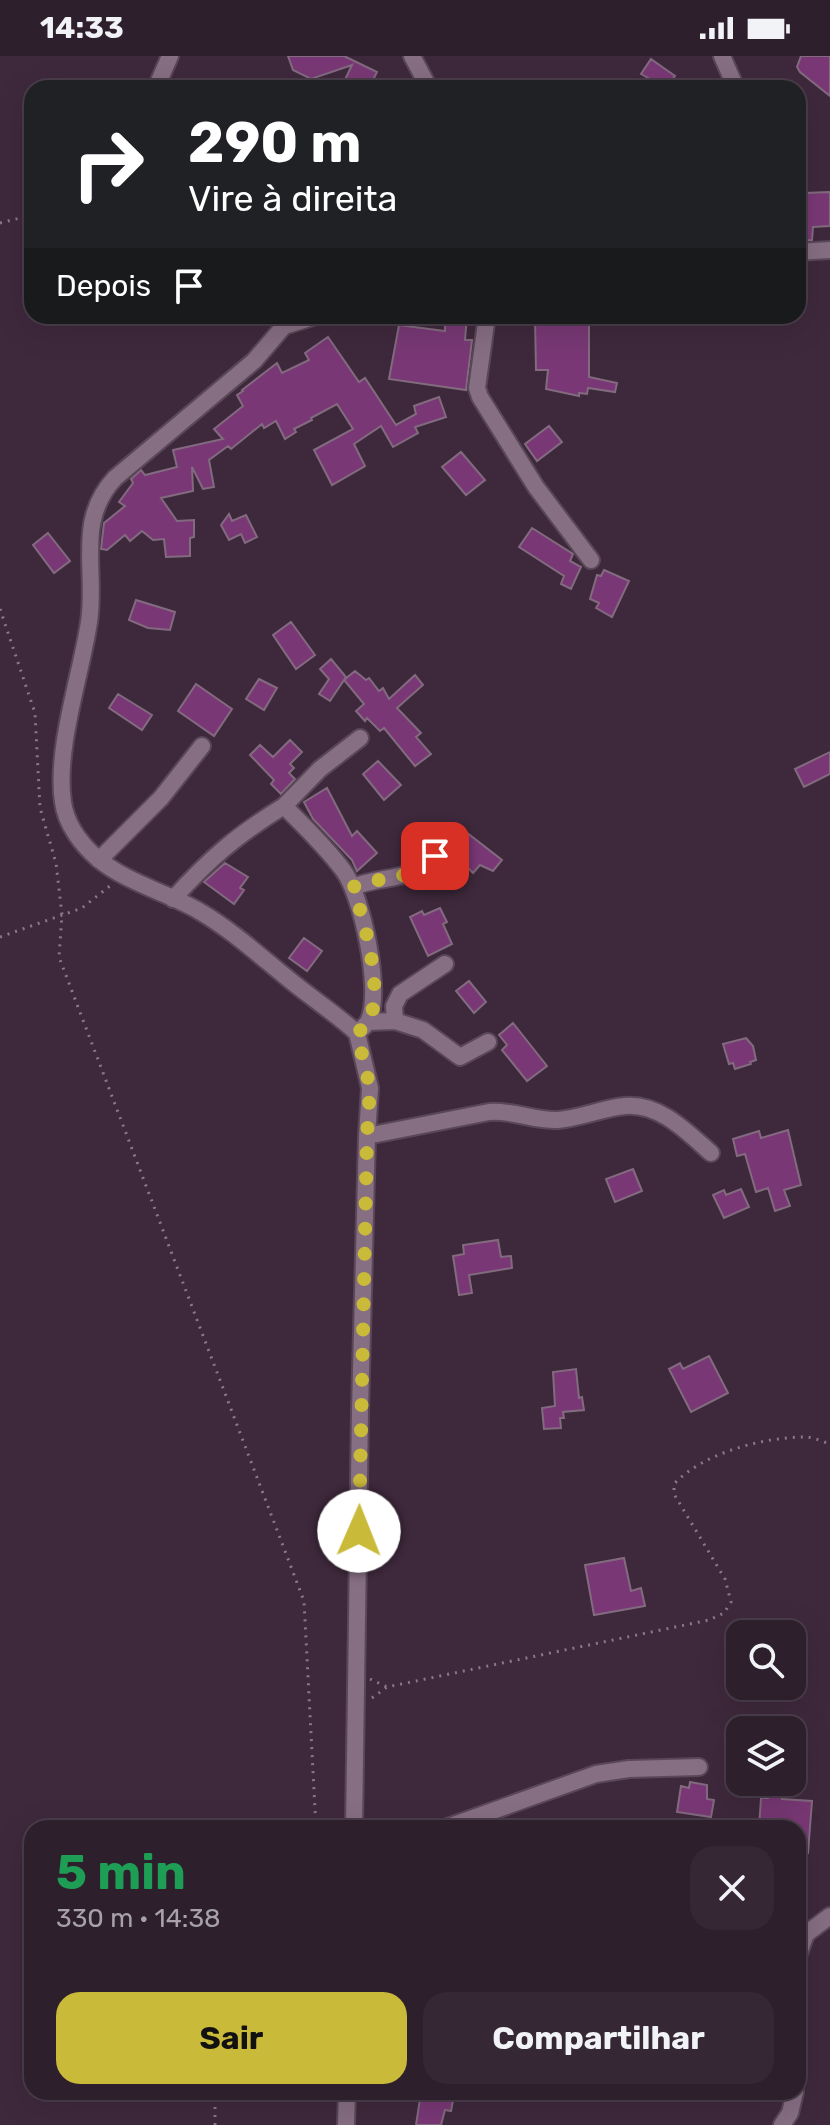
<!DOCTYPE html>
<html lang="pt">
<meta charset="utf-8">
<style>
:root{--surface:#2e1f2d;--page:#362735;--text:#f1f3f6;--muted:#a7a2aa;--line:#493d49;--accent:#caba3a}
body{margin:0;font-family:Rubik,sans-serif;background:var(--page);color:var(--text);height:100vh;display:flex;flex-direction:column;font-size:30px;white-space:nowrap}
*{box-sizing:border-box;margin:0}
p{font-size:26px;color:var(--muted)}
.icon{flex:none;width:44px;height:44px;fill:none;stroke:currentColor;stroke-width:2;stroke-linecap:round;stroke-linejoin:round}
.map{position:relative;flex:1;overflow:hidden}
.panel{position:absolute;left:24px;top:1764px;width:782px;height:280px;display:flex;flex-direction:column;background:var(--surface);border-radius:24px;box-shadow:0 8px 32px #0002,0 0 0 2px var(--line)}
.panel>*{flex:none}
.banner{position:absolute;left:24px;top:24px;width:782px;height:244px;border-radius:24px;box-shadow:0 8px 32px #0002,0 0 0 2px var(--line);background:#202124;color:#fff;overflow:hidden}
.controls{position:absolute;left:726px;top:1564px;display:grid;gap:16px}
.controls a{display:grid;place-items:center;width:80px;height:80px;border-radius:16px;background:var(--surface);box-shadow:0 8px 32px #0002,0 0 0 2px var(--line);font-size:40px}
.pin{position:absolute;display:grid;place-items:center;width:68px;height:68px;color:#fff;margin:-34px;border-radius:16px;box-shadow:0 4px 12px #0006}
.me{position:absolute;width:88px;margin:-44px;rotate:1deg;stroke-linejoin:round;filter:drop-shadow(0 0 6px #0008)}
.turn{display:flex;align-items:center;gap:28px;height:168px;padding:0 32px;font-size:36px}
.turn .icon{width:104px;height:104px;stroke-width:2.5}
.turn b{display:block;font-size:56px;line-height:68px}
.then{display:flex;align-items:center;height:76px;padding:0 32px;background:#0003;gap:16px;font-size:30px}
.round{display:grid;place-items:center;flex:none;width:84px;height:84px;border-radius:24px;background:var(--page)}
.summary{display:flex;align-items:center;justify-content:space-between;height:136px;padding:0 32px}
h1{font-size:48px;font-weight:700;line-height:60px;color:#1e9e55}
.cta{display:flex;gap:16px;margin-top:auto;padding:16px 32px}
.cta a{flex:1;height:92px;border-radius:24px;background:var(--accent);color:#111;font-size:32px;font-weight:700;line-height:92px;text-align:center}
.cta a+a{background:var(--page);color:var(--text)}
.status{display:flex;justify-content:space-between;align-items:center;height:56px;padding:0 40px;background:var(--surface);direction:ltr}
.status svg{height:22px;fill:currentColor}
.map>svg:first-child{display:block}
</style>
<div class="status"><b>14:33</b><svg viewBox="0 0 49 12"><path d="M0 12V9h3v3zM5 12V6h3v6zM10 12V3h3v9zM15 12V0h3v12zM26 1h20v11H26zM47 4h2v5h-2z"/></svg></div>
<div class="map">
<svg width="830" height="2069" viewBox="0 0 830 2069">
<rect width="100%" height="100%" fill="#3e293c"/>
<!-- building -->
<path fill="#793875" stroke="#826a7f" stroke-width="2" d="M 288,0 L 344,0 L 377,16 L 369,32 L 341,32 L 352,9 L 311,23 L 293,14 Z
M 801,0 L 830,0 L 830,40 L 800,16 L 797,11 Z
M 651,3 L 675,20 L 666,32 L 641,18 Z
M 830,136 L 830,170 L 813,171 L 812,184 L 798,185 L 798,141 L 805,141 L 805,137 Z
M 445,260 L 467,260 L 465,284 L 472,284 L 466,334 L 389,323 L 399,269 L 445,275 Z
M 535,263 L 589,263 L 589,321 L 617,327 L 615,336 L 588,332 L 587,338 L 579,337 L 579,340 L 546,333 L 548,314 L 536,314 Z
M 328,281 L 359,326 L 365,322 L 396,369 L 416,358 L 414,350 L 439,341 L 446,361 L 415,371 L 418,377 L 393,391 L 381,370 L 354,388 L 365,410 L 332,429 L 314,394 L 353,373 L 337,348 L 311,362 L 312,364 L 294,373 L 296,376 L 285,383 L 276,365 L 264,372 L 262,368 L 231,393 L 228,390 L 209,404 L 214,431 L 203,433 L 192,411 L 193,435 L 161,442 L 177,465 L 194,464 L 194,481 L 190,482 L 190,500 L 166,501 L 164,483 L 153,484 L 142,475 L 130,485 L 125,479 L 107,494 L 101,493 L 104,467 L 125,450 L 119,446 L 133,427 L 131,423 L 141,414 L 145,419 L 177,411 L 173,394 L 223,383 L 214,373 L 243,350 L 237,339 L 243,335 L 242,334 L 277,307 L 282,317 L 309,304 L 305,297 Z
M 549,370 L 562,386 L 537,405 L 525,388 Z
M 461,396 L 485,424 L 466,439 L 442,411 Z
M 229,458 L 232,465 L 246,459 L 257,481 L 245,487 L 241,478 L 229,484 L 221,469 Z
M 532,472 L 573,498 L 570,505 L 581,511 L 571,533 L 561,528 L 564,520 L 519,491 Z
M 48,477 L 70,505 L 54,517 L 33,489 Z
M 604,514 L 629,525 L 612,561 L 596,552 L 599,547 L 590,543 L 597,519 L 601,520 Z
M 136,544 L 175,556 L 170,574 L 148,572 L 129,564 Z
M 291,566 L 315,599 L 296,613 L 273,579 Z
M 331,603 L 346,621 L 330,645 L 319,638 L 329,623 L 320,613 Z
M 355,615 L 366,624 L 369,622 L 379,635 L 383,632 L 389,643 L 415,619 L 423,629 L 397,652 L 421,677 L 416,681 L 431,698 L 415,710 L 384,672 L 380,675 L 367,662 L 365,665 L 356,655 L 364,648 L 344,624 Z
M 259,623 L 277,632 L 264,654 L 246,643 Z
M 196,628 L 232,653 L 214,680 L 178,655 Z
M 118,638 L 152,659 L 142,674 L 109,652 Z
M 290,684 L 302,696 L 290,708 L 294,712 L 289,717 L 295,723 L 281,738 L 271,728 L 274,724 L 250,699 L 260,689 L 273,701 Z
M 830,696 L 830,718 L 804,731 L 795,713 Z
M 378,705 L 401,729 L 384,744 L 363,718 Z
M 327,732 L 352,780 L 357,775 L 377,797 L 357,815 L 352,804 L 313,763 L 304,746 Z
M 466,776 L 502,804 L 493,815 L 480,809 L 473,817 L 451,795 Z
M 225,807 L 248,821 L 240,832 L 244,834 L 234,848 L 204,826 Z
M 440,852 L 447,866 L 443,868 L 452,888 L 428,900 L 410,861 L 422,855 L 424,859 Z
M 304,882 L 322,895 L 307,915 L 289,902 Z
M 469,925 L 486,946 L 474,957 L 456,935 Z
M 513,967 L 547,1010 L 527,1025 L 502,994 L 507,989 L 499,979 Z
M 746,982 L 753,990 L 756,1004 L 750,1006 L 751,1008 L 735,1013 L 733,1007 L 729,1008 L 723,988 Z
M 788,1074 L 801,1129 L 784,1134 L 790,1150 L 775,1155 L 768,1132 L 756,1136 L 745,1098 L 737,1100 L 733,1083 L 759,1075 L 761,1082 Z
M 633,1113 L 642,1135 L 615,1146 L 606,1123 Z
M 741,1133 L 749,1151 L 724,1162 L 713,1139 L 724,1134 L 726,1139 Z
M 498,1184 L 501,1201 L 511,1200 L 512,1212 L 469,1219 L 472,1237 L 459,1239 L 453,1200 L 464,1198 L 463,1189 Z
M 709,1300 L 728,1337 L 691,1356 L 669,1313 L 680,1307 L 683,1313 Z
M 576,1313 L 579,1342 L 582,1341 L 584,1354 L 563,1356 L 564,1362 L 560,1362 L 561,1372 L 544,1373 L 542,1352 L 555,1350 L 553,1316 Z
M 624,1502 L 631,1535 L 641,1532 L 645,1550 L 594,1559 L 585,1509 Z
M 690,1726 L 707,1729 L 707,1743 L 714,1744 L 711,1761 L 677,1756 L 681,1730 L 689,1732 Z
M 768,1737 L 782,1738 L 782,1743 L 812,1745 L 808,1797 L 798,1797 L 798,1772 L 759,1772 L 761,1742 L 768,1742 Z
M 421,2036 L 446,2036 L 454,2039 L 451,2055 L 445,2054 L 441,2069 L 416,2069 Z"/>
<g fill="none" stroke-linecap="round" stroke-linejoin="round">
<!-- minor casing -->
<g stroke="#594757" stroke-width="20">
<path id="minor" d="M 412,0 L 429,32
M 722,0 L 736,32
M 156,32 L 170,0
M 798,196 L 830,194
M 487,260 L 477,332 L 480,341 L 536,431 L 591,504
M 284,270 L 254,305 L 115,422 C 75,465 97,514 89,566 C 81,619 55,694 63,746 C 66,768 81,788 97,802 C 127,827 166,836 199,855 C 232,874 261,901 291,925 C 313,943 336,958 357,977 L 370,1032 L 367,1080 L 360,1355 L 354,1772
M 284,270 L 316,260
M 99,804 L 161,742 L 202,690
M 353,831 C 386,818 409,827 435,800
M 173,843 C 210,802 237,779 284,750
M 395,965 L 394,950 L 400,938 L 445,908
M 369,966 L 395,965 L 423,974 L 460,1001 L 488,986
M 357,977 C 361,973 367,969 369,964 C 382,934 362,839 343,814 C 326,791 304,770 284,750 L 320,713 L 360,682
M 367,1080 L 489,1056 C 513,1054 534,1065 558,1064 C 581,1062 603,1052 625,1050 C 660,1047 687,1076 711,1097
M 445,1772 L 596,1718 L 629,1713 L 699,1711
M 798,1900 L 806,1878 L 830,1860
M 346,2069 L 347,2036
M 782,2069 L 790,2057 L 795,2036"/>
</g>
<!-- path -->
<path stroke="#8a7888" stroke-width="3" stroke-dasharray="2 6" stroke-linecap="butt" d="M 0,167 L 32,159
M 0,553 L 35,657 L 40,752 L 56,807 L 62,859 L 59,901 L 304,1545 L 316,1772
M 0,881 L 82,852 L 111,829
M 370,1623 L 387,1631
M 372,1642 L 387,1631 L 709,1564 L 724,1557 L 731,1546 L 725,1523 L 674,1438 L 674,1428 C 703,1397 763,1381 806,1381 C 814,1381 823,1386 830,1388
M 215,2069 L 215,2036"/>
<!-- minor -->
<use href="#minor" stroke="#866e83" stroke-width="16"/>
</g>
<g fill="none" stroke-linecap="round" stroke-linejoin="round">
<!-- route -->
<path stroke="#caba3a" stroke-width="14" stroke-dasharray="0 25.2" d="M 359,1475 L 367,1080 L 370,1032 L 357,977 C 362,973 367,969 370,963 C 383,929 364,865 353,831 C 386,818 409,827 435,800"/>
</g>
</svg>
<div class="controls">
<a><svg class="icon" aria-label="search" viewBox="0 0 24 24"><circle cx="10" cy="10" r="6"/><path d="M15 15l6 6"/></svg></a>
<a><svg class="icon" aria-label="layers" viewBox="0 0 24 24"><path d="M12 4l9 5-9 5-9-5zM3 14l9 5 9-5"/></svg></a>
</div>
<div class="pin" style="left:435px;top:800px;background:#d93025"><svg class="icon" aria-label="arrive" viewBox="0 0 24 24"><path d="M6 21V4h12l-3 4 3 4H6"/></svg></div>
<svg class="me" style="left:359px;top:1475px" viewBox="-20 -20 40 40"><circle r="19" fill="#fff"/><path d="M0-13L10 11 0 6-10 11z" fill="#caba3a"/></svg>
<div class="banner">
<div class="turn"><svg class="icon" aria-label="right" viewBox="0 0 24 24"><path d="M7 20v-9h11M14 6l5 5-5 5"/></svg><div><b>290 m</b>Vire à direita</div></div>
<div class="then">Depois<svg class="icon" aria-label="arrive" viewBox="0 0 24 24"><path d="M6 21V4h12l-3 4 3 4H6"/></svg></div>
</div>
<section class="panel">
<div class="summary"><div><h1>5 min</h1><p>330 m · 14:38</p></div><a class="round"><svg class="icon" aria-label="close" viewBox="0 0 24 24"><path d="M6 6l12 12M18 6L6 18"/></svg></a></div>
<div class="cta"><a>Sair</a><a>Compartilhar</a></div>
</section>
</div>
